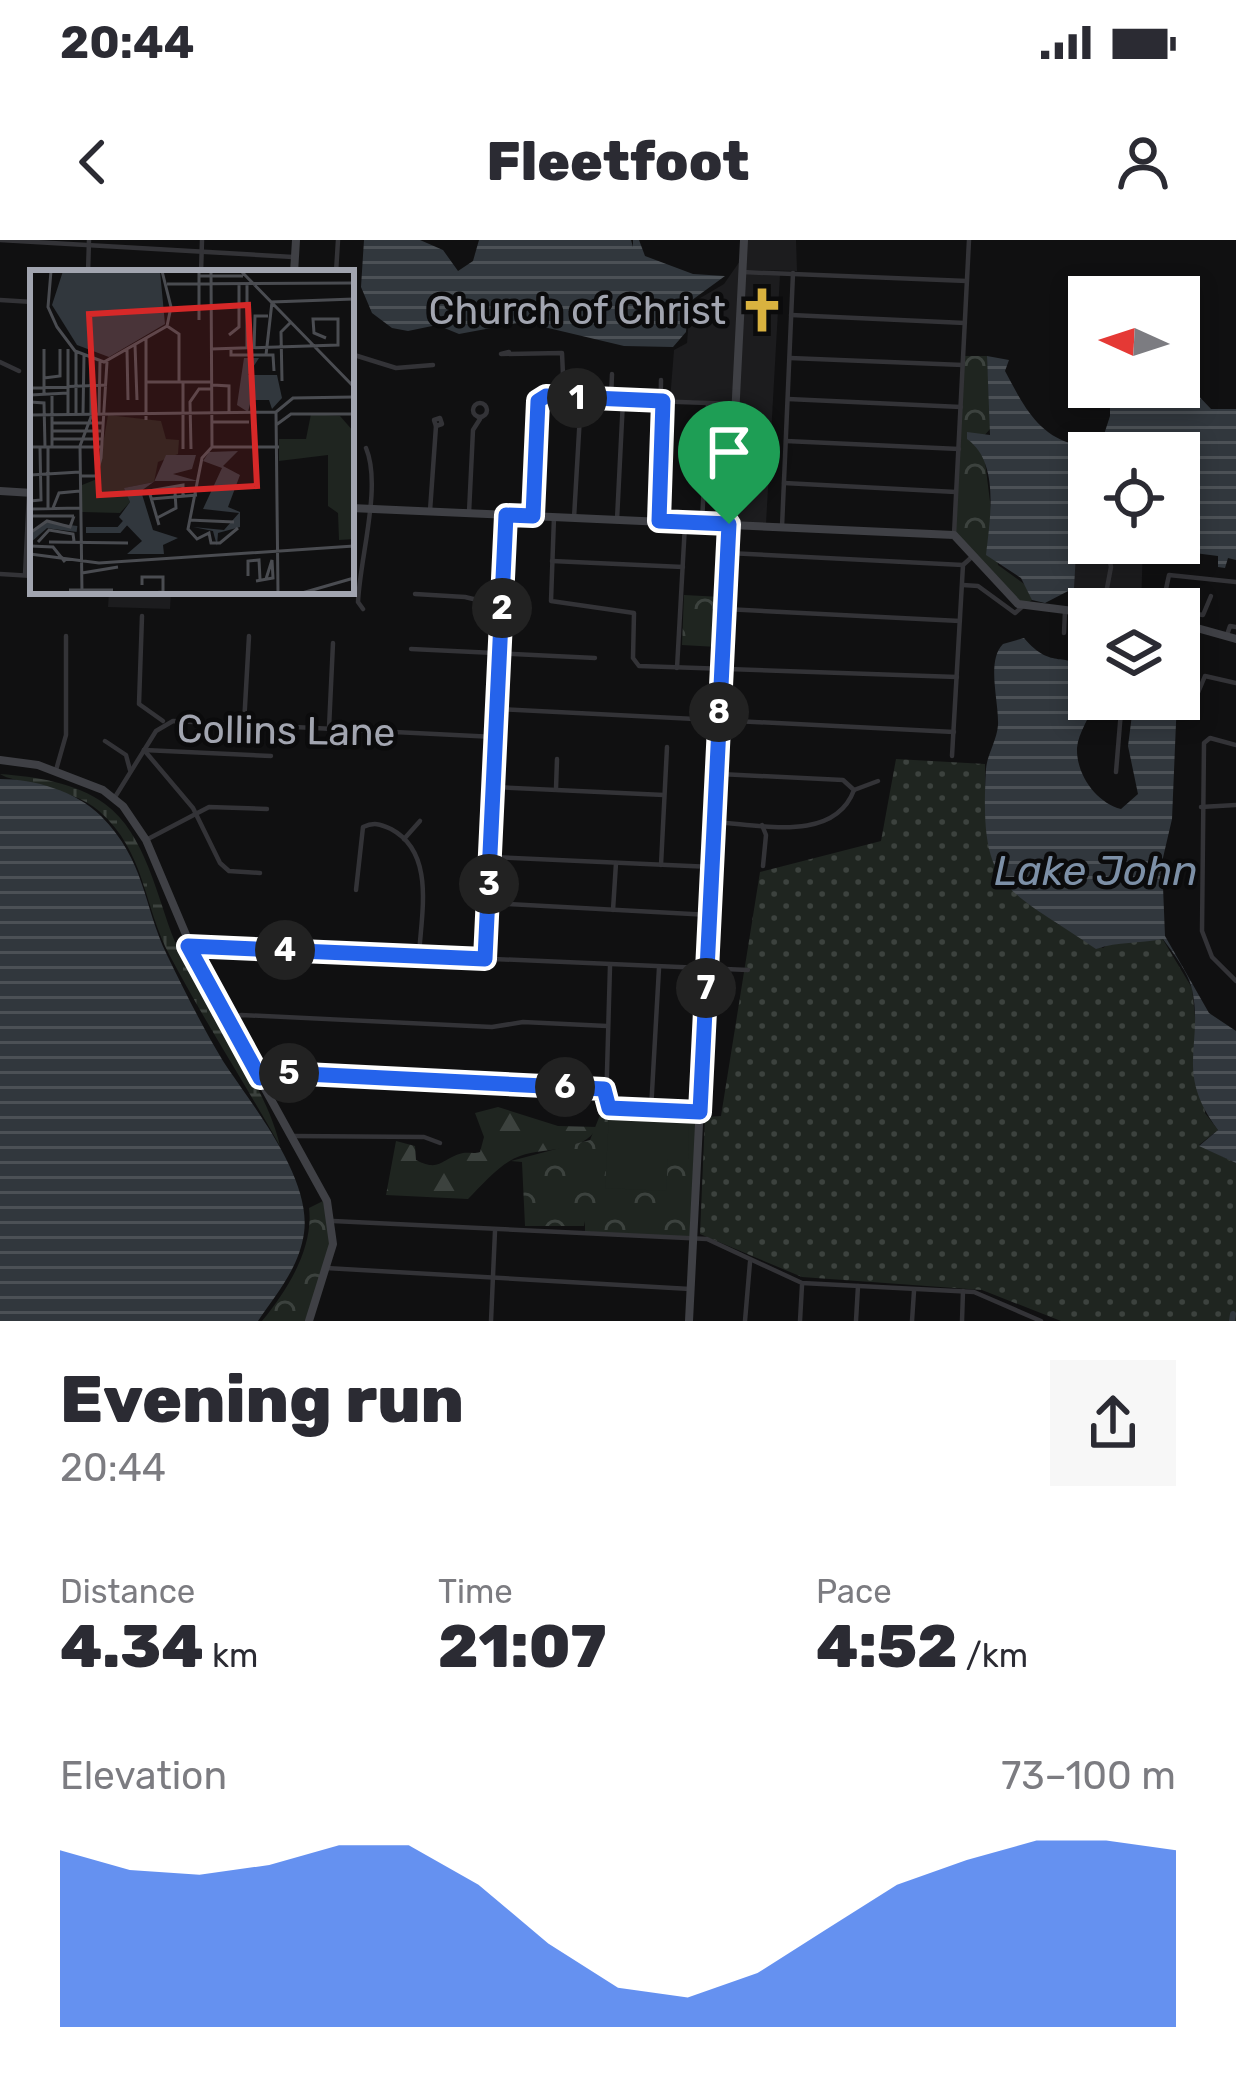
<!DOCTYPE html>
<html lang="en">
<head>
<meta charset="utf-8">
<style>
  :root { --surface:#fff; --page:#f7f7f7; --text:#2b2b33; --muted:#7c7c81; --accent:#2563eb }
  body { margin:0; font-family:Rubik,sans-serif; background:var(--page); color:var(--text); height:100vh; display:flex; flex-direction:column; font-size:45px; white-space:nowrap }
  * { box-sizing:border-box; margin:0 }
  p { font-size:39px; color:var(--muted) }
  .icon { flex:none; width:66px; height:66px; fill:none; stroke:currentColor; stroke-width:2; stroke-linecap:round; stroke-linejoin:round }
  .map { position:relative; height:1081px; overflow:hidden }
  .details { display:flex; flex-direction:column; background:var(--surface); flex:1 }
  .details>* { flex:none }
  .needle { width:78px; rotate:273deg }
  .buttons { position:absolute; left:1068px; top:36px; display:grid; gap:24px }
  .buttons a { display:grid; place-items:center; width:132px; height:132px; border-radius:0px; background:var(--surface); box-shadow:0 6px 18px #0003; font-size:60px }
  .pin { position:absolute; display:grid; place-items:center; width:102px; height:102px; color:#fff; margin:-123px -51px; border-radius:50% 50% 50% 0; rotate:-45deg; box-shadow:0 0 12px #0007 }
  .pin .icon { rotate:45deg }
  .km { position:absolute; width:60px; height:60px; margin:-30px; border-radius:50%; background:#222; color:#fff; font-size:33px; line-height:60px; text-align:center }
  .round { display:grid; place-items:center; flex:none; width:126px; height:126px; border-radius:0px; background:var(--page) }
  .summary { display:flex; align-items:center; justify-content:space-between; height:204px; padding:0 60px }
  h1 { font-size:66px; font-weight:800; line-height:90px }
  .metrics { display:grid; grid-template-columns:repeat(3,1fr); gap:18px; height:204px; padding:12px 60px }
  .metrics div { display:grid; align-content:center }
  .metrics b { font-size:60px; font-weight:800 }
  .metrics small { font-size:33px; font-weight:400 }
  .metrics p { font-size:33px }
  .chart { height:336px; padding:24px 60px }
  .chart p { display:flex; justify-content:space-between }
  .chart svg { width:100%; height:216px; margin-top:12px; fill:var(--accent); opacity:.7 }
  .status { display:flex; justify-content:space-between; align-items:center; height:84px; padding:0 60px; background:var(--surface); direction:ltr }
  .status svg { height:33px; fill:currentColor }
  header { display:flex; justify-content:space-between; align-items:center; height:156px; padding:0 60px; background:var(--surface); font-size:54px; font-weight:800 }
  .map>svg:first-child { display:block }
  .built { fill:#1c1c1e }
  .grass { fill:url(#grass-dots) }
  .forest { fill:url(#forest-firs) }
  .wetland { fill:url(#wetland-marsh) }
  .park { fill:url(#park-crowns) }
  .garden { fill:#1f2520 }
  .water { fill:url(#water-rules) }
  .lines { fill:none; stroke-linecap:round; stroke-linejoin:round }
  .canal { stroke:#31373d; stroke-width:6 }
  .street { stroke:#333337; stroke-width:4.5 }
  .secondary { stroke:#3f4045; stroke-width:8 }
  .route-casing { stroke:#fff; stroke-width:24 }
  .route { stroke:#2563eb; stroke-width:15 }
  .labels { text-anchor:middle; stroke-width:9; stroke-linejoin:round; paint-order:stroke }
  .poi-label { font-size:39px; fill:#a2a5b0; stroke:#0b0b0c; text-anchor:end }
  .street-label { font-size:39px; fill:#a2a5b0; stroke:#0b0b0c }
  .water-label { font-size:42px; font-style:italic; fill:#7d90a7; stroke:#0b0b0c }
  .inset-river { fill:none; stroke:#31373d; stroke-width:6 }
  .inset-road { fill:none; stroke:#4a4c51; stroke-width:3 }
  .view { fill:#d62828; fill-opacity:0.15; stroke:#d62828; stroke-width:6 }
  .inset-edge { fill:none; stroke:#a2a5b0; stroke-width:6 }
</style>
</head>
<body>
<div class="status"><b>20:44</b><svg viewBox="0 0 49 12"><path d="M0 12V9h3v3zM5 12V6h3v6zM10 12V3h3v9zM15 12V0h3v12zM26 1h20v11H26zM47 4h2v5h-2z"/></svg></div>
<header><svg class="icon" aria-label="back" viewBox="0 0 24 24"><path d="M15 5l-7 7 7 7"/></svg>Fleetfoot<svg class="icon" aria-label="person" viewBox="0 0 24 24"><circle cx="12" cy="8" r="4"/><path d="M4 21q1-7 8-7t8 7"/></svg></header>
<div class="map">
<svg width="1236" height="1081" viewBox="0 0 1236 1081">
  <defs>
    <pattern id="grass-dots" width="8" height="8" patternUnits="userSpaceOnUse" patternTransform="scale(3)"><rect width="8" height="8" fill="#1f2520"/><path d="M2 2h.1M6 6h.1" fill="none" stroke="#3c423e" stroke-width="1.8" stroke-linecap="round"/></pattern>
    <pattern id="forest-firs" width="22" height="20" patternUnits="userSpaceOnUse" patternTransform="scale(3)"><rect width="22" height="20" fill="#1f2520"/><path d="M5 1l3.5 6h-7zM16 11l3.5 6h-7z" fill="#3c423e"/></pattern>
    <pattern id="wetland-marsh" width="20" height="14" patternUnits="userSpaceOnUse" patternTransform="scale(3)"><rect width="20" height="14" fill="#1f2520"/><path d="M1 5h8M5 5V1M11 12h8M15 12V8" fill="none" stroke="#3c423e"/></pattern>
    <pattern id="park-crowns" width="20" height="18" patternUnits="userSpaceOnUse" patternTransform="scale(3)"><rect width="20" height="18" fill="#1f2520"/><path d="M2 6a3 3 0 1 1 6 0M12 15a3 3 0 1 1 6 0" fill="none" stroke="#3c423e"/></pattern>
    <pattern id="water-rules" width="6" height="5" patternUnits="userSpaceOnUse" patternTransform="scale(3)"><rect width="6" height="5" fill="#31373d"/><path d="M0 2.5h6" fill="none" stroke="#4c5156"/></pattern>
  </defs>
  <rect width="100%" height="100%" fill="#101011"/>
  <!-- built -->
  <g class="built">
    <path d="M 746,0 L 796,0 L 797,31 L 744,30 Z"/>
    <path d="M 740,21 L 733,162 L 670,160 L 674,110 L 687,103 L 690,64 L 724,44 Z"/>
    <path d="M 744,34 L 780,35 L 766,284 L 732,283 Z"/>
    <path d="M 1089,236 L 1089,303 L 1143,303 L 1141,369 L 1071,369 L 1080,260 Z"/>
    <path d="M 109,351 L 171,351 L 170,369 L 108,367 Z"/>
  </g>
  <!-- grass -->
  <path class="grass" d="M 896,519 L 985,524 L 986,581 L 1056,683 L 1103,708 C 1120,694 1141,704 1162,698 L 1192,748 L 1205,873 L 1218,890 L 1199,905 L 1236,923 L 1236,1081 L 1061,1081 L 982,1050 L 802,1037 L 700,994 L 705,877 L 721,876 L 760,632 L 881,601 Z"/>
  <!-- forest -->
  <path class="forest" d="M 498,867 L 558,886 L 598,887 C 580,915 548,906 520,916 C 500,923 483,944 468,959 L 386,955 L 396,901 L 415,906 L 416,920 C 441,933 441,918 463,913 C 469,912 474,914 480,912 L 484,897 L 475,873 Z"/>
  <!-- wetland -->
  <path class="wetland" d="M 0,534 C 36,537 75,542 105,564 C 146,594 157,658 175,702 C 202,769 264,837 280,906 C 244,842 205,782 170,716 C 143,666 146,612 99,571 C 70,546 12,543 0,534 Z"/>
  <!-- park -->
  <g class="park">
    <path d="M 963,116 L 987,116 L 991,188 L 982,198 L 998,325 L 1031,349 L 1032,360 L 1023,366 L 954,295 Z"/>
    <path d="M 684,355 L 721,357 L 718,407 L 682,405 Z"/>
    <path d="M 600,875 L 697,883 L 693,998 L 585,993 L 585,981 L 584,986 L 525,986 L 522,922 L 511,921 L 590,900 Z"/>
    <path d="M 325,960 L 330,1004 L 306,1081 L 262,1081 C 287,1051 314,1008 309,968 Z"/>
  </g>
  <!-- garden -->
  <path class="garden" d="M 609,875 L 689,879 L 688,919 L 668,919 L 666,951 L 605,948 Z"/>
  <!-- water -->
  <g class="water">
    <path d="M 364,0 L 420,0 L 443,10 L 458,31 L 473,21 L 479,0 L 631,0 L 633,7 L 633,0 L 639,0 L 645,16 L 693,34 L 725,36 L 688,63 L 686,92 L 673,107 L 624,106 L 523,82 L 459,94 L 437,85 L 408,91 L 392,88 L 372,73 L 361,47 Z"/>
    <path d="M 1179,114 L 1193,119 L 1194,151 L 1211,169 L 1236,169 L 1236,320 L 1228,318 L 1225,328 L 1218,327 L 1218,316 L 1171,310 L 1165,303 L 1179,303 L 1179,213 L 1098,213 L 1110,176 L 1110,147 L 1179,147 Z"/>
    <path d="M 987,116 L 1009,120 L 1005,131 C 1021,161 1036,193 1070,203 L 1082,225 L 1089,223 C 1076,259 1077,305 1074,348 L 1045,363 L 1032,360 L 1021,338 L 986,315 C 990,279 1000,222 967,199 L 967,192 L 990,195 Z"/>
    <path d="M 1024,398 C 1053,432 1065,409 1089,432 L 1089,459 L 1096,460 C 1091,475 1078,493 1077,508 C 1076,535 1097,563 1121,569 L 1138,554 L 1128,506 L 1134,459 L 1177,459 L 1172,579 L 1162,622 L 1165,696 L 1209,773 L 1236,791 L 1236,923 L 1199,906 L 1218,890 C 1174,831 1204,806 1192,749 C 1188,732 1173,713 1163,699 C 1138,704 1119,701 1096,709 C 1004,646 979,651 986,529 C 987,515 997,500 998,485 C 999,461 986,421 1003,404 Z"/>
    <path d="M 0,539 C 34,539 76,551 101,576 C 146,622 142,662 167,715 C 184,750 203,788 223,821 C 251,864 312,937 304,993 C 299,1028 277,1053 258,1081 L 0,1081 Z"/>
  </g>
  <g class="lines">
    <!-- canal -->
    <path class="canal" d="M 1232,1081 L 1233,1074"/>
    <!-- street -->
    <g class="street">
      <path d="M 0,0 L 293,17"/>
      <path d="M 742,32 L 967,41"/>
      <path d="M 88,33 L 89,0"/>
      <path d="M 201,33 L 202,0"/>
      <path d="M 336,33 L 338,0"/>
      <path d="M 0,60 L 33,62"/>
      <path d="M 791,75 L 965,83"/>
      <path d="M 509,112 L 501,114 L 562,113 L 564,157"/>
      <path d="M 351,114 L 396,128 L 433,125"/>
      <path d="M 790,118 L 963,125"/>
      <path d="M 0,122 L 19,131"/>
      <path d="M 611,159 L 612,134"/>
      <path d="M 788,159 L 961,167"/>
      <circle cx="480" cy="170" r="7"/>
      <path d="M 440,178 L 442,184 L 436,186 L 434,180 Z"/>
      <path d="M 786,201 L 959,209"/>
      <path d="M 784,243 L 956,252"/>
      <path d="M 430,271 L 436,186"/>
      <path d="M 469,273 L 473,190 L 480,179"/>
      <path d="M 533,274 L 542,157 L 735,164"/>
      <path d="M 554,277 L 551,361 L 634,373 L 633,418 L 639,426 L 957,437"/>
      <path d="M 574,278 L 581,158"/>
      <path d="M 617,280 L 623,160"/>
      <path d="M 659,281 L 661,140"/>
      <path d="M 702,283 L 708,164"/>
      <path d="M 782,287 L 793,33"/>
      <path d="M 954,295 L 969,0"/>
      <path d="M 728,313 L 963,325"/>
      <path d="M 552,321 L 683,327"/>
      <path d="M 0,334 L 33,336"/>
      <path d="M 25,335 L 29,253"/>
      <path d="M 963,345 L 978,346 L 1015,373 L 1023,366"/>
      <path d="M 312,351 L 328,351"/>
      <path d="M 415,354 L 465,357 L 502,366"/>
      <path d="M 363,369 L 358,362 C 360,317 382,246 366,208"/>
      <path d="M 725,369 L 960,381"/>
      <path d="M 1103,369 L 1111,327 L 1106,303"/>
      <path d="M 1168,369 L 1163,363 L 1169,335 L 1236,342"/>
      <path d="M 1179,371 L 1203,375 L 1211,356"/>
      <path d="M 142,376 L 139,464 L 163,481"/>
      <path d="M 1064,393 L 1065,371"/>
      <path d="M 1227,395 L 1230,386 L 1236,387"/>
      <path d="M 411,409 L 595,418"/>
      <path d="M 677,428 L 685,284"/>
      <path d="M 1197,455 L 1205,436 L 1236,443"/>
      <path d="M 497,469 L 954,492"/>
      <path d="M 244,484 L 249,396"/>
      <path d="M 329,488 L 333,403"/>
      <path d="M 105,501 L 126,515 L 130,530"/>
      <path d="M 1236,505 L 1210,498 L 1204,503 L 1202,691 L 1212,717 L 1236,741"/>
      <path d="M 144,510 L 193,568 L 220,623 L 229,631 L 260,633"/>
      <path d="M 144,510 L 271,516"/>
      <path d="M 952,516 L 963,325 L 974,315"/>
      <path d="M 56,530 L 66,495 L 66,396"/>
      <path d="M 1116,532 L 1122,459"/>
      <path d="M 720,534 L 843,540 L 854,550"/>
      <path d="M 494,547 L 664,555"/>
      <path d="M 556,549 L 557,519"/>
      <path d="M 854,550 L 878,541"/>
      <path d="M 115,557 L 156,491 L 173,481 L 495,497"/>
      <path d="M 1201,567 L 1236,565"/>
      <path d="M 714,582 C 758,584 834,604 854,550"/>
      <path d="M 762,585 L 766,595 L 763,626"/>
      <path d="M 404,599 L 420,581"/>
      <path d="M 146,600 L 209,567 L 267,569"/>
      <path d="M 491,617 L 712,627"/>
      <path d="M 661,625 L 667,507"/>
      <path d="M 356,650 L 363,587 C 374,582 380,584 391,589 C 436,613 421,674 419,716"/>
      <path d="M 488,663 L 710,675"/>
      <path d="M 613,670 L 616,623"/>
      <path d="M 194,706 L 748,730"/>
      <path d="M 485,719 L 506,275"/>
      <path d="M 610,726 L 606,867 L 698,872"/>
      <path d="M 227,781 L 241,775 L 492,787 L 523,782 L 607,786"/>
      <path d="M 260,838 L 285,833 L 604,849"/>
      <path d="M 651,870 L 659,728"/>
      <path d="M 293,896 L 424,897 L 440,903"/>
      <path d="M 333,981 L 707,999 L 802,1043 L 974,1052 L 1041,1081"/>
      <path d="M 326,1028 L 690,1049"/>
      <path d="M 491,1081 L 495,991"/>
      <path d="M 745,1081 L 750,1022"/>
      <path d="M 800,1081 L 802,1045"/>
      <path d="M 856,1081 L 858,1046"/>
      <path d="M 912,1081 L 914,1051"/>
      <path d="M 962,1081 L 963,1051"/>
    </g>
    <!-- secondary -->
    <g class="secondary">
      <path d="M 294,33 L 296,0"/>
      <path d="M 0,251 L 33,253"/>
      <path d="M 351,268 L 954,295 L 1018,364 L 1089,373"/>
      <path d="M 1179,383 L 1236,399"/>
      <path d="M 0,520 L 38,525 L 103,550 L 123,566 L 146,600 L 206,742 L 327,961 L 333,1004 L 309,1081"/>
      <path d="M 689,1081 L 744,0"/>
    </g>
  </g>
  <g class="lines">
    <!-- route casing -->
    <g class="route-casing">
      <path id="route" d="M 546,156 L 663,161 L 659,281 L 729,284 L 700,872 L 609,868 L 604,849 L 285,833 L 260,838 L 188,706 L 485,719 L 506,275 L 533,276 L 538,161 Z"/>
    </g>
    <!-- route -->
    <use href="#route" class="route"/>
  </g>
  <!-- icons -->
  <defs>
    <g id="church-bare" transform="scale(3.6)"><path d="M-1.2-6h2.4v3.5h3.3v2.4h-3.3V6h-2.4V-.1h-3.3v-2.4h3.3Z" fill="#d9b23f" stroke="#0b0b0c" stroke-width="2.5" paint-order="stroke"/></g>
  </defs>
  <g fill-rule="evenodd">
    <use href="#church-bare" x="762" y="70"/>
  </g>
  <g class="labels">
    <!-- poi labels -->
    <g class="poi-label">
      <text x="726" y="84">Church of Christ</text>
    </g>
    <!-- street labels -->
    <g class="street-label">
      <text transform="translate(286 490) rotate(1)" y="14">Collins Lane</text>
    </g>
    <!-- water labels -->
    <g class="water-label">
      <text x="1096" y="645">Lake John</text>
    </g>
  </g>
  <!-- overview -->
  <g transform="translate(30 30)">
    <rect width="324" height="324" fill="#101011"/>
    <path d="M 78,145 L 131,151 L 136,169 L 149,170 L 148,184 L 128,192 L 124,212 L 95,218 L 100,232 L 90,243 L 52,242 L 52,215 L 67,209 Z" fill="#1f2520"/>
    <path d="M 281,144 L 310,146 L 324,162 L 324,269 L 309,270 L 308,243 L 298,236 L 298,185 L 249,191 L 249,169 L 276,169 Z" fill="#1f2520"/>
    <path d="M 33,1 L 130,1 L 135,54 L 79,87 L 47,75 L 22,35 ZM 214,88 L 229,88 L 218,105 L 247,105 L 252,128 L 242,139 L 239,130 L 221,130 L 218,142 L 207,135 ZM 208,181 L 193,196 L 210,205 L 198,237 L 210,242 L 210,257 L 188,263 L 187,276 L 183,261 L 163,257 L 194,260 L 209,243 L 173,239 L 192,198 L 173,191 L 179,182 ZM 166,185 L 162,199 L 143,204 L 168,211 L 125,211 L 111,221 L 123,260 L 148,268 L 133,275 L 134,284 L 97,284 L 112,271 L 89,247 L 100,232 L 94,218 L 124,212 L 136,185 Z" fill="#31373d"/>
    <path class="inset-river" d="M 56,260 L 89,260 L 96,252M 0,269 L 16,255 L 47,259"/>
    <path class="inset-road" d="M 21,1 L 18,37 L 27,57 L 45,81 L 74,92 L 137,56 L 141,37 L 132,1M 181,1 L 182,177 L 172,188 L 158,259 L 167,269 L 179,263 L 181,273 L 190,273 L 208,258M 211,1 L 324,117M 169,6 L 213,6M 137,14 L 324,13M 169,50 L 169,1M 137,56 L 149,64 L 149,112M 199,65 L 209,57 L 209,13M 116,68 L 116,150M 105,75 L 107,130M 14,79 L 14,125M 38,79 L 38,144M 181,79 L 308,75 L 308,49 L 283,49 L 284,63 L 296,68M 201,79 L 201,85 L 243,85 L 244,101M 217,79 L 217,13M 224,79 L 225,46 L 238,46M 97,80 L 98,130M 236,85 L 242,32 L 324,29M 14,108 L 30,106 L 30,79M 252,111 L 251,62 L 260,53M 116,112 L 181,112M 153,112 L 153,179M 183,115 L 199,116 L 199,144M 0,118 L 77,115M 22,123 L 22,177M 0,125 L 38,123M 0,132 L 14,133 L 15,177M 46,144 L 46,82M 53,144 L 54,85M 69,144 L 70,91M 0,145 L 246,142M 182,152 L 219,152M 22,153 L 72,153M 246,155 L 261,144 L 324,144M 22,161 L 71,161M 22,169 L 71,169M 0,177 L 71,177M 182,177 L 249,177M 161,179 L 160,132 L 169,119 L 181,119M 0,205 L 50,202M 51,206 L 66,206 L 71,188 L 77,92M 121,229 L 167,225M 0,231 L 11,230 L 10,177M 23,238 L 29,223 L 50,221M 0,239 L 50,238M 18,239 L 18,177M 0,246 L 44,246M 127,248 L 146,238 L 145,222M 159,250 L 204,252M 129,255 L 119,221 L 153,215 L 153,225M 0,263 L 17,251 L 40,257 L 44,246M 8,272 L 19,260 L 43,264 L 44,271M 19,272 L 98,273M 0,276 L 23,277 L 35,292M 0,284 L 69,293 L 324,276M 52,303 L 88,297M 218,306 L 218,291 L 229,290 L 230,309M 226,311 L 243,308 L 242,290 L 236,309M 112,315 L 112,307 L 133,307 L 133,322 L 122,323M 39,320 L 83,320M 52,323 L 50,176 L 61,147 L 61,89M 248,323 L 246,142 L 263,128 L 324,127M 272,323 L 324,308"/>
    <path class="view" d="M 218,35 L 227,216 L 69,225 L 59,44 Z"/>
    <rect width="324" height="324" class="inset-edge"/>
  </g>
</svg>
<div class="buttons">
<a><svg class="needle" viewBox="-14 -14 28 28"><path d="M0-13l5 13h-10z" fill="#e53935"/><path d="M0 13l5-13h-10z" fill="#7c7c81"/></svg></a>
<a><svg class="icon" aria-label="locate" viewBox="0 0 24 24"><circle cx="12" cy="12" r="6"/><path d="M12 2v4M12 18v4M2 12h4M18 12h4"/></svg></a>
<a><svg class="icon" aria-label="layers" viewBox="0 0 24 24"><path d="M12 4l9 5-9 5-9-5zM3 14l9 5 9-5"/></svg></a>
</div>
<div class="pin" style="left:729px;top:284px;background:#1e9e55"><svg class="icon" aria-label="arrive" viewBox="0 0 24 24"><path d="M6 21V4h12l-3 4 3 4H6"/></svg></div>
<b class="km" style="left:577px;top:158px">1</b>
<b class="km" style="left:502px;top:368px">2</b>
<b class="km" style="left:489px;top:644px">3</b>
<b class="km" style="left:285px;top:710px">4</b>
<b class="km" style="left:289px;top:833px">5</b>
<b class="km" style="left:565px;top:847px">6</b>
<b class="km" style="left:706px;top:748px">7</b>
<b class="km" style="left:719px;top:472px">8</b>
</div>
<section class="details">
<div class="summary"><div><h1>Evening run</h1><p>20:44</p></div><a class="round"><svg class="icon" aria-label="share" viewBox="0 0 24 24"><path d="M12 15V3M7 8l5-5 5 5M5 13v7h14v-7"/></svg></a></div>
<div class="metrics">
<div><p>Distance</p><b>4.34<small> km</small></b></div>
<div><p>Time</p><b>21:07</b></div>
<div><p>Pace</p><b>4:52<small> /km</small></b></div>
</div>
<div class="chart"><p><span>Elevation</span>73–100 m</p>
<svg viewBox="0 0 160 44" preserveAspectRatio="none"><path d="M0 44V8L10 12L20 13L30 11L40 7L50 7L60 15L70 27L80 36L90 38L100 33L110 24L120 15L130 10L140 6L150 6L160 8V44z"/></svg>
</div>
</section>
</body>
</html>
